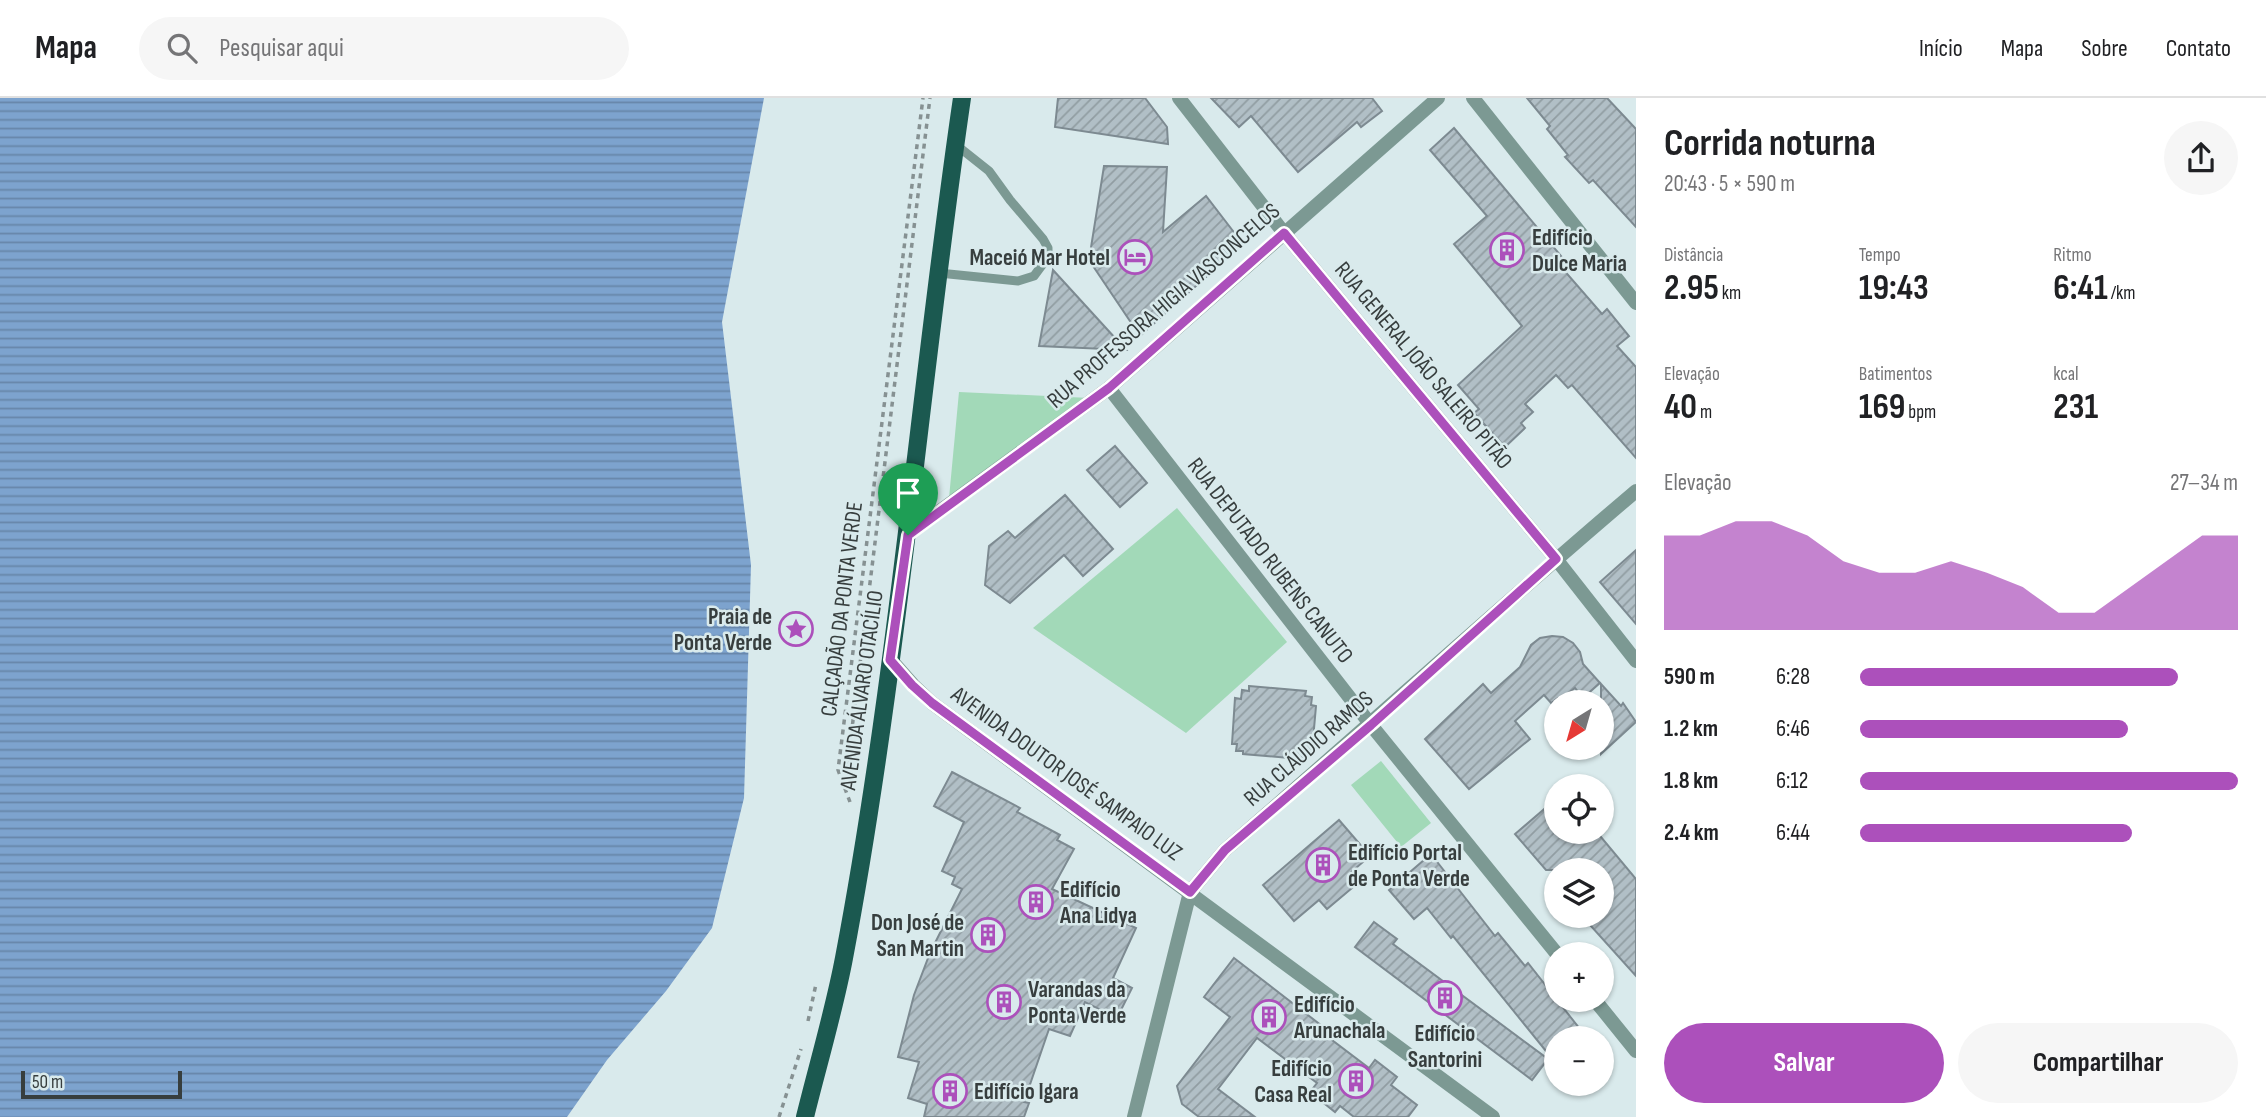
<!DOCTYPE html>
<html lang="pt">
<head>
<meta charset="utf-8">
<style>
  :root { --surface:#fff; --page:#f6f6f6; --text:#202124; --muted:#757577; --line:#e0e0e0; --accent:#ac50bb }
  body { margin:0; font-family:"Sofia Sans Condensed",sans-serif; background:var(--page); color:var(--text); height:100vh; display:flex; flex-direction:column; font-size:26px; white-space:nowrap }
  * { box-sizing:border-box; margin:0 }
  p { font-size:23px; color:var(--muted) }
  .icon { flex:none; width:38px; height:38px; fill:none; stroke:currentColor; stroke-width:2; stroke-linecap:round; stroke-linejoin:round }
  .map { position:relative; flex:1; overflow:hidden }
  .panel { display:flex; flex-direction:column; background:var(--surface); width:630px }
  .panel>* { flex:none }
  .needle { width:46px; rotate:217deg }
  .tools { position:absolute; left:1544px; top:592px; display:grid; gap:14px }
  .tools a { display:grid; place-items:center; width:70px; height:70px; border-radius:50%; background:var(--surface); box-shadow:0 2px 5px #0004; font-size:35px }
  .scale { position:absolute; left:21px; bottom:18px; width:161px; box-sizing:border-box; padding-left:7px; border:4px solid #373e3e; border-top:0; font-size:19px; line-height:24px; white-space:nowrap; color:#373e3e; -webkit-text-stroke:5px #d9eaec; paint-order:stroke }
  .pin { position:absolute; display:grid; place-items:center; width:60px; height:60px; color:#fff; margin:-72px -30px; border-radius:50% 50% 50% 0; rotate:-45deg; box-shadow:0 0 7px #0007 }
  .pin .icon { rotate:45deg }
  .round { display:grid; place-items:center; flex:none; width:74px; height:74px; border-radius:37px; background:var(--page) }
  .head { display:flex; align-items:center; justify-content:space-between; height:119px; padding:0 28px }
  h1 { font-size:38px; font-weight:700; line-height:52px }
  .figures { display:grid; grid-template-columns:repeat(3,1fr); gap:10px; height:119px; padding:7px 28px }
  .figures div { display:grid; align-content:center }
  .figures b { font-size:35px; font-weight:700 }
  .figures small { font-size:19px; font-weight:400 }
  .figures p { font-size:19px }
  .chart { height:196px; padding:14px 28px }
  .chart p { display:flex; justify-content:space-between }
  .chart svg { width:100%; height:126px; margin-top:7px; fill:var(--accent); opacity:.7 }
  .primary-button { display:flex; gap:14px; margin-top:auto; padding:14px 28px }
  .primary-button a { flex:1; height:80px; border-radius:42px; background:var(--accent); color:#fff; font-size:28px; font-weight:700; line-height:80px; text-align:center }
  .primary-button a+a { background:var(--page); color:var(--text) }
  ul { padding:0 28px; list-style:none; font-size:23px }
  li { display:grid; grid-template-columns:112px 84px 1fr; align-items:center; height:52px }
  li i { height:18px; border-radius:9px; background:var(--accent) }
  header { display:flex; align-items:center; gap:42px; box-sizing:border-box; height:98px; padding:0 35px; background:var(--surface); border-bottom:2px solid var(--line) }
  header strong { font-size:33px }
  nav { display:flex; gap:38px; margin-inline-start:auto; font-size:24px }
  .search { width:490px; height:63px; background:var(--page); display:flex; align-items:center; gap:18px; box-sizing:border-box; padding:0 24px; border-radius:38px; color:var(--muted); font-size:26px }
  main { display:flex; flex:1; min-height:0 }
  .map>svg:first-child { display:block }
  .green { fill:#a2d9b8 }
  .water { fill:url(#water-rules) }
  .building { fill:url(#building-hatch); stroke:#7d8a91; stroke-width:2 }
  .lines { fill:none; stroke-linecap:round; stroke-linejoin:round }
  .path { stroke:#869192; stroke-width:3.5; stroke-dasharray:5 5; stroke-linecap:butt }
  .service { stroke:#7c9993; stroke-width:9 }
  .minor { stroke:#7c9993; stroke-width:14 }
  .tertiary { stroke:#7c9993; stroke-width:14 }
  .primary { stroke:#1b5950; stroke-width:18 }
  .route-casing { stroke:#fff; stroke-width:14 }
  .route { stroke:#ac50bb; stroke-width:9 }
  .labels { text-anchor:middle; stroke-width:5; stroke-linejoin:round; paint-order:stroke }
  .poi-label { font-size:23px; font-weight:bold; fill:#373e3e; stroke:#d9eaec; text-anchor:start }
  .street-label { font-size:23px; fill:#373e3e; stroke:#d9eaec }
</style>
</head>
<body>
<header>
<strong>Mapa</strong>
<div class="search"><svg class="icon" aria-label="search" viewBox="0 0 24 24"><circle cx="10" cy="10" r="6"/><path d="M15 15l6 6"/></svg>Pesquisar aqui</div>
<nav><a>Início</a><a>Mapa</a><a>Sobre</a><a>Contato</a></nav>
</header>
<main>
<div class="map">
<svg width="1636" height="1019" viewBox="0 0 1636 1019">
  <defs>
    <pattern id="water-rules" width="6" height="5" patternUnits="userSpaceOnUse" patternTransform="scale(1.75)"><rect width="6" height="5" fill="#7da3ce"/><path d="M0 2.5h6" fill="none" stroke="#6786a9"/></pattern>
    <pattern id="building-hatch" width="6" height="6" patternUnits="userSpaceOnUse" patternTransform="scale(1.75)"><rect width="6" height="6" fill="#b1bfc6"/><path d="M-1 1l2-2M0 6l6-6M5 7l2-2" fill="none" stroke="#919da2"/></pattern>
  </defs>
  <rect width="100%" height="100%" fill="#d9eaec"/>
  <!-- green -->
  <g class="green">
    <path d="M 959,294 L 1090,300 L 949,400 Z"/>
    <path d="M 1177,410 L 1287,544 L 1186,635 L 1033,530 Z"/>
    <path d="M 1381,663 L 1431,725 L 1401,749 L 1351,687 Z"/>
  </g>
  <!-- water -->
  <path class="water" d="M 0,0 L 764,0 L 722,224 L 751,467 L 744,700 L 712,830 L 666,893 L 607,962 L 567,1019 L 0,1019 Z"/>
  <!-- building -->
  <g class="building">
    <path d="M 1058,0 L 1145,0 L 1167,29 L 1168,46 L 1055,29 Z"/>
    <path d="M 1211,0 L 1372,0 L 1382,13 L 1361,29 L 1357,24 L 1298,74 L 1251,18 L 1239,29 Z"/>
    <path d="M 1527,0 L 1607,0 L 1636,31 L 1636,129 L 1593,82 L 1589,85 L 1565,59 L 1568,57 L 1547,31 L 1550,28 Z"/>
    <path d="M 1454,30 L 1561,158 L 1555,162 L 1602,216 L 1607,211 L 1629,238 L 1617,248 L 1636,269 L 1636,360 L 1572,287 L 1568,290 L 1556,277 L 1525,306 L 1533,314 L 1521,325 L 1525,330 L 1505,349 L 1474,315 L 1479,311 L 1458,287 L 1522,228 L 1454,146 L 1487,118 L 1430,52 Z"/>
    <path d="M 1104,68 L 1167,69 L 1163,134 L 1206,98 L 1243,146 L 1140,238 L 1089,162 Z"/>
    <path d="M 1053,172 L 1126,252 L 1039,248 Z"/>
    <path d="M 1115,348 L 1147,385 L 1120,409 L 1087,372 Z"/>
    <path d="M 1065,397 L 1113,451 L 1083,478 L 1064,457 L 1010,505 L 985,487 L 989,448 L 1008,433 L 1015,440 Z"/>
    <path d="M 1636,452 L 1636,526 L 1600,484 Z"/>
    <path d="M 1552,538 L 1563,539 L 1573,545 L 1580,554 L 1583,566 L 1600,585 L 1583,600 L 1575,590 L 1560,602 L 1558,600 L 1551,605 L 1544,597 L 1515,623 L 1530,641 L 1469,691 L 1425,641 L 1483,586 L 1491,595 L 1520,569 L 1531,547 L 1540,540 Z"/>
    <path d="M 1601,586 L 1621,608 L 1623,605 L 1636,624 L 1601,656 Z"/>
    <path d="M 1249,588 L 1306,593 L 1305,598 L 1312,599 L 1311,607 L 1316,608 L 1312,653 L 1308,653 L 1308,659 L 1301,659 L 1300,661 L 1243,656 L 1243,653 L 1236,653 L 1237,646 L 1232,646 L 1235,600 L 1241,601 L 1242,592 L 1249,593 Z"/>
    <path d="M 952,674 L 1020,710 L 1017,714 L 1060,737 L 1057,742 L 1074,751 L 1052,791 L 1136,830 L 1113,880 L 1132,890 L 1117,920 L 1085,904 L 1070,938 L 1049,931 L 1024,1004 L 1029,1005 L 1024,1019 L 924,1019 L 927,1006 L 908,1000 L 919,964 L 898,959 L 914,897 L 930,855 L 962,791 L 952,786 L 955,779 L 942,773 L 964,724 L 934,708 Z"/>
    <path d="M 1556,701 L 1556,733 L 1596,733 L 1636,781 L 1636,878 L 1581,817 L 1601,817 L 1601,772 L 1546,772 L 1515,736 Z"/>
    <path d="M 1339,722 L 1370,758 L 1349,776 L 1358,785 L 1327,811 L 1319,802 L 1294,823 L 1263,787 Z"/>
    <path d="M 1431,756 L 1495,838 L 1498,835 L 1525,868 L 1528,865 L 1587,940 L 1556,940 L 1556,950 L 1550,958 L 1453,838 L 1451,840 L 1427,810 L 1414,821 L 1389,792 Z"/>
    <path d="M 1374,824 L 1397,841 L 1393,846 L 1548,961 L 1532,982 L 1355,849 Z"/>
    <path d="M 1234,860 L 1335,938 L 1332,942 L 1369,970 L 1375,962 L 1397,979 L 1391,987 L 1417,1007 L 1408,1019 L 1354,1019 L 1340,1008 L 1335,1014 L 1310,994 L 1317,985 L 1257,940 L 1218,991 L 1255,1019 L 1199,1019 L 1182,1006 L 1177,988 L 1230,919 L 1204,899 Z"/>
  </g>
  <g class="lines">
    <!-- path -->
    <g class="path">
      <path d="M 852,685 L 847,671 L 930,0"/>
      <path d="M 850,704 L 838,672 L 923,0"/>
      <path d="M 808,923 L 816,886"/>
      <path d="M 779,1019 L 801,951"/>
    </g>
    <!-- service -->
    <path class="service" d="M 939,175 L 1018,183 L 1034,178 L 1048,159 L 1048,150 L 1043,141 L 1010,102 L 989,73 L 955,46"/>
    <!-- minor -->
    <g class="minor">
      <path d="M 1179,0 L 1284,135 L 1556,461 L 1636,563"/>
      <path d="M 1109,290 L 1371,627 L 1557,856"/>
      <path d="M 907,437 L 1109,290 L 1438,0"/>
      <path d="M 890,561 L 913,587 L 932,605 L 1493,1019"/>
      <path d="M 1594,901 L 1636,953"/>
      <path d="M 1134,1019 L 1190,794 L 1225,752 C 1363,633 1497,511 1636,393"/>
    </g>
    <!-- tertiary -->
    <path class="tertiary" d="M 1473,0 L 1636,205"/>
    <!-- primary -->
    <path class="primary" d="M 805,1019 C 818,966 834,913 844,860 C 898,575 920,286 962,0"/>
  </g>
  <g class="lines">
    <!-- route casing -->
    <g class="route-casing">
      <path id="route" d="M 1284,135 L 1556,461 L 1371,627 L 1225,752 L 1190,794 L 932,605 L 912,587 L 890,562 L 908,437 L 1109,290 Z"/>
    </g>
    <!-- route -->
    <use href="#route" class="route"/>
  </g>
  <!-- icons -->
  <defs>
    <g id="building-ring" transform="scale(1.75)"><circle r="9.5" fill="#d9eaec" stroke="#ac50bb" stroke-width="1.5"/><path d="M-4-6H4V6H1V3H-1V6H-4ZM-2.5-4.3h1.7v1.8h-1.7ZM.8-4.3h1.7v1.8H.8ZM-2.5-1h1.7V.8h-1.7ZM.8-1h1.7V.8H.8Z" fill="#ac50bb"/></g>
    <g id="hotel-ring" transform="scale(1.75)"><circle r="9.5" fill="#d9eaec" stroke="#ac50bb" stroke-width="1.5"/><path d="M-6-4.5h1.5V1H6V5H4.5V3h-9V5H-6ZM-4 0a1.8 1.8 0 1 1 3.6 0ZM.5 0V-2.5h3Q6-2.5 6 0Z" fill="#ac50bb"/></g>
    <g id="sight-ring" transform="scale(1.75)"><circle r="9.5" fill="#d9eaec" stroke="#ac50bb" stroke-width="1.5"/><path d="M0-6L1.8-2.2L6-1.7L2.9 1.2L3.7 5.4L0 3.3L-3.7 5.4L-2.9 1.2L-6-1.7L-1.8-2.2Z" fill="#ac50bb"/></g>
  </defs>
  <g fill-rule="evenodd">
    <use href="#building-ring" x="1507" y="152"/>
    <use href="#hotel-ring" x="1135" y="159"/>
    <use href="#sight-ring" x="796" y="531"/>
    <use href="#building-ring" x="1323" y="767"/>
    <use href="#building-ring" x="1036" y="804"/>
    <use href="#building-ring" x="988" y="837"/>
    <use href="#building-ring" x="1445" y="900"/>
    <use href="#building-ring" x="1004" y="904"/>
    <use href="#building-ring" x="1269" y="919"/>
    <use href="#building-ring" x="1356" y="983"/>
    <use href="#building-ring" x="950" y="993"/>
  </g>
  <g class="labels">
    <!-- poi labels -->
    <g class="poi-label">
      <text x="1532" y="147">Edifício<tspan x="1532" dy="26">Dulce Maria</tspan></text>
      <text x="1110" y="167" text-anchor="end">Maceió Mar Hotel</text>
      <text x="772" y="526" text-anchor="end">Praia de<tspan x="772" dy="26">Ponta Verde</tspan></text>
      <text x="1348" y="762">Edifício Portal<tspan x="1348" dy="26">de Ponta Verde</tspan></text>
      <text x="1060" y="799">Edifício<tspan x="1060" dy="26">Ana Lidya</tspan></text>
      <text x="964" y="832" text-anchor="end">Don José de<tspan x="964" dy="26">San Martin</tspan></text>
      <text x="1028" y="899">Varandas da<tspan x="1028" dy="26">Ponta Verde</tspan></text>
      <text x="1294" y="914">Edifício<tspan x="1294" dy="26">Arunachala</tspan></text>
      <text x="1445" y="943" text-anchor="middle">Edifício<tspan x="1445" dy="26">Santorini</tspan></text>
      <text x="1332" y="978" text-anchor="end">Edifício<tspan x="1332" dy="26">Casa Real</tspan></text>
      <text x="974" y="1001">Edifício Igara</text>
    </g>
    <!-- street labels -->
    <g class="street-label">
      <text transform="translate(1163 207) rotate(-41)" y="8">RUA PROFESSORA HIGIA VASCONCELOS</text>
      <text transform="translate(1424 267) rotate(50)" y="8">RUA GENERAL JOÃO SALEIRO PITÃO</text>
      <text transform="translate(1271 462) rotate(52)" y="8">RUA DEPUTADO RUBENS CANUTO</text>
      <text transform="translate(841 511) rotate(-83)" y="8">CALÇADÃO DA PONTA VERDE</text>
      <text transform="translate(861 592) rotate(-82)" y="8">AVENIDA ÁLVARO OTACÍLIO</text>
      <text transform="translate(1308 650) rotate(-41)" y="8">RUA CLÁUDIO RAMOS</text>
      <text transform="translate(1067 675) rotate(36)" y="8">AVENIDA DOUTOR JOSÉ SAMPAIO LUZ</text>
    </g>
  </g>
</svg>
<div class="tools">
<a><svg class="needle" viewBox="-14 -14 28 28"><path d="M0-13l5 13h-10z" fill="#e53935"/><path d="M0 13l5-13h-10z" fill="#757577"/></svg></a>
<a><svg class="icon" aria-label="locate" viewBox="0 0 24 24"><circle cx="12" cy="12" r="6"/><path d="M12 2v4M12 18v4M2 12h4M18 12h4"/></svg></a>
<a><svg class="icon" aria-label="layers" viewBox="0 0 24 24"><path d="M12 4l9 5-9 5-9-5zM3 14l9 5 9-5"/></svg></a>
<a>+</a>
<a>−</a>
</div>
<div class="scale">50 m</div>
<div class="pin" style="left:908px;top:437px;background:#1e9e55"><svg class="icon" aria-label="arrive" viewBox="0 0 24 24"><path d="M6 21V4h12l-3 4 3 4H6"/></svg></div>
</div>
<section class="panel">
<div class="head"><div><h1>Corrida noturna</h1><p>20:43 · 5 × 590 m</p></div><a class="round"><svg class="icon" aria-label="share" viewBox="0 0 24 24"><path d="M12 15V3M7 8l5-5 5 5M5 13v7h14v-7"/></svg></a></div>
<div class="figures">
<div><p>Distância</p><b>2.95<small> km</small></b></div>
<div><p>Tempo</p><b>19:43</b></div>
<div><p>Ritmo</p><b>6:41<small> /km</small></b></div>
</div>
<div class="figures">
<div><p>Elevação</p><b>40<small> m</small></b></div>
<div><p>Batimentos</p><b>169<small> bpm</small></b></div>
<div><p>kcal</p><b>231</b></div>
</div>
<div class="chart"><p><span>Elevação</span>27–34 m</p>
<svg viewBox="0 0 160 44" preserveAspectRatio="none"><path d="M0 44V11L10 11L20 6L30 6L40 11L50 20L60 24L70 24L80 20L90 24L100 29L110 38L120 38L130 29L140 20L150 11L160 11V44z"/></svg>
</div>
<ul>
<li><b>590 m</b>6:28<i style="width:84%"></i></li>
<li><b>1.2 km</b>6:46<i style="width:71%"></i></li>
<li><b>1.8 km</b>6:12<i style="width:100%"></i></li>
<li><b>2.4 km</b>6:44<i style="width:72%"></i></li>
</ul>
<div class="primary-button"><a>Salvar</a><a>Compartilhar</a></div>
</section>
</main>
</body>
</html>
